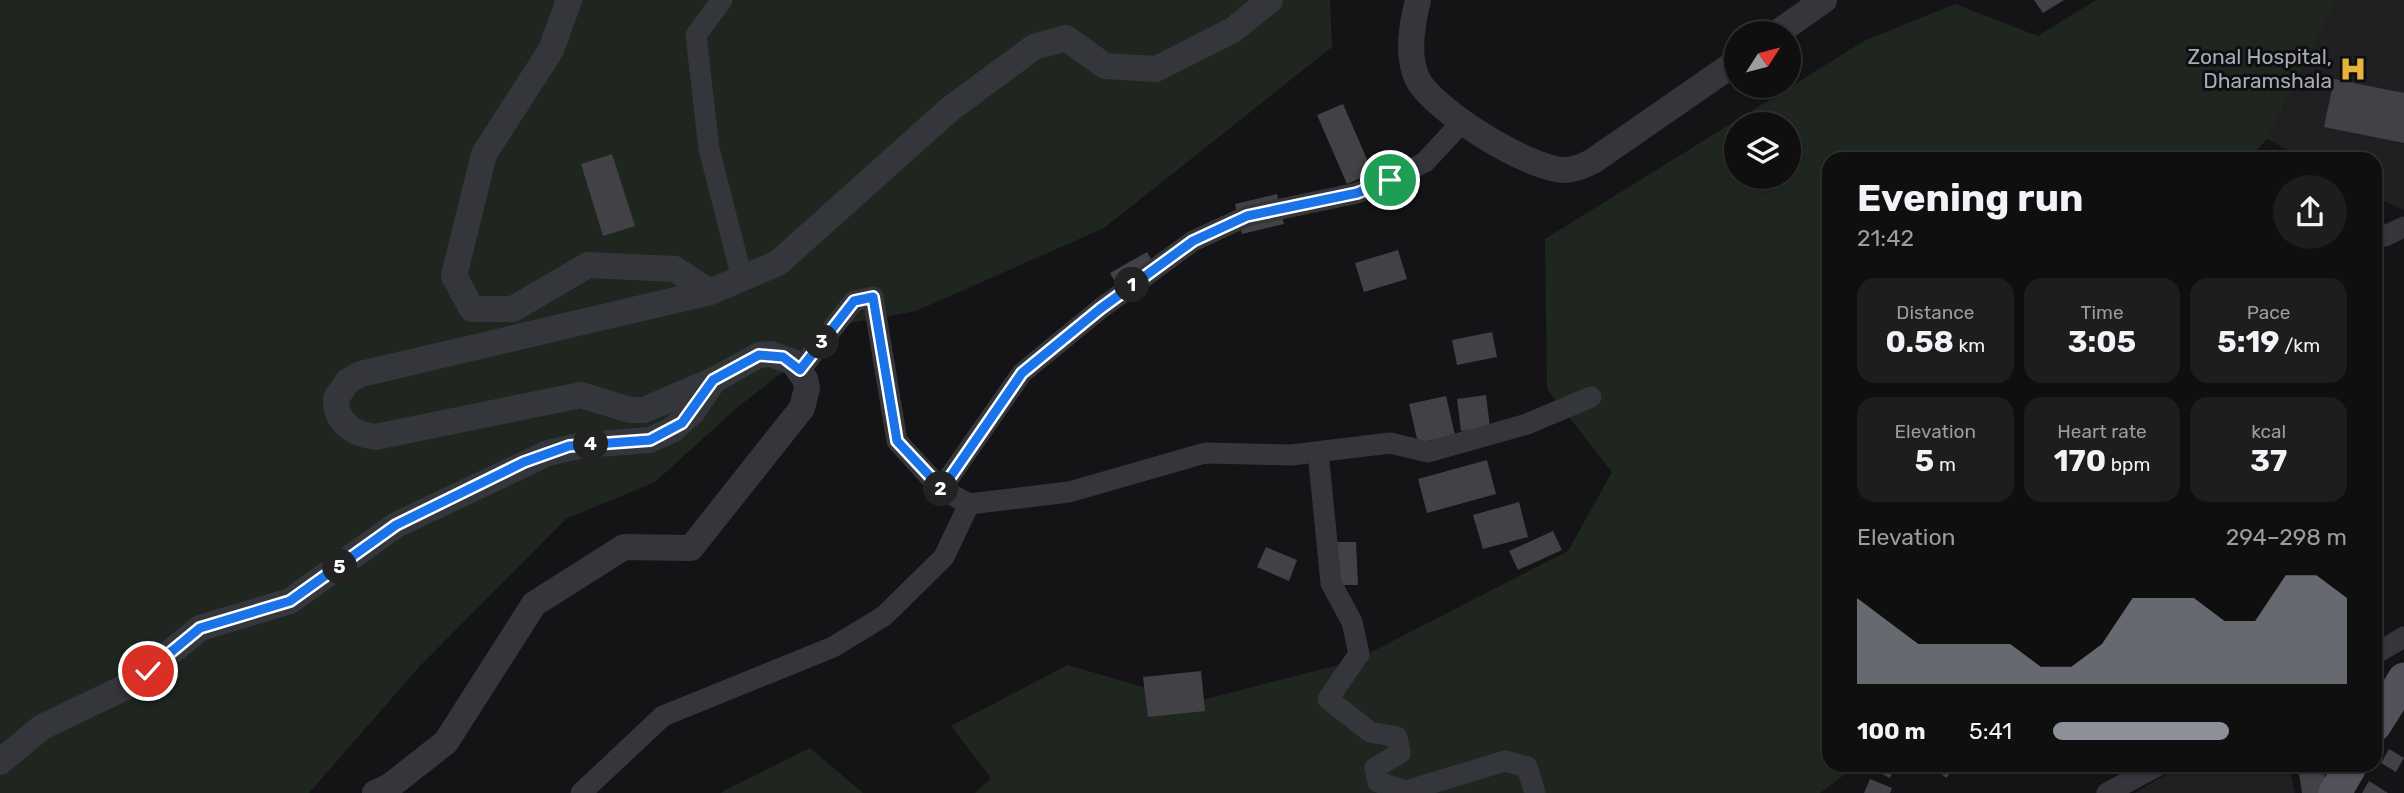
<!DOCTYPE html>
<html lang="en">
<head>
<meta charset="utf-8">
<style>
  :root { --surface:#0f0f10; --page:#1d1d1e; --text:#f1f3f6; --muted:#9b9c9f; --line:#2f2f30; --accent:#8c9099 }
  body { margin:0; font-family:Rubik,sans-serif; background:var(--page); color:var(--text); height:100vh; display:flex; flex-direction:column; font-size:26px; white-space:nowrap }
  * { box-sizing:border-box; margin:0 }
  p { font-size:23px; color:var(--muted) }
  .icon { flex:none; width:38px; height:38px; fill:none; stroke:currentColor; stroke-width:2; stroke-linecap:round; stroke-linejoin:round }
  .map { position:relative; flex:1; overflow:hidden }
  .details { position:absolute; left:1822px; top:152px; width:560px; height:620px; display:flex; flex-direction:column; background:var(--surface); border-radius:21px; box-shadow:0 2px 5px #0004,0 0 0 2px var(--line) }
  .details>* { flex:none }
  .needle { width:46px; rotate:54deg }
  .fabs { position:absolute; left:1724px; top:21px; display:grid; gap:14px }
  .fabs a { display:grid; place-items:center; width:77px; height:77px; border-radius:50%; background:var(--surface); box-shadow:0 2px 5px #0004,0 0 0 2px var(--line); font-size:35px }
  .pin { position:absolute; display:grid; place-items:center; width:60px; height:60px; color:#fff; margin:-30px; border:4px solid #fff; border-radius:50%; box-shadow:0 2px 7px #0007 }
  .km { position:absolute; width:35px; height:35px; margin:-18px; border-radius:50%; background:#222; color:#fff; font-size:19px; line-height:35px; text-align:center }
  .round { display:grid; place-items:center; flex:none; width:74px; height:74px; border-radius:37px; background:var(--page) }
  .head { display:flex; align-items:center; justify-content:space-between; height:119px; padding:0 35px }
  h1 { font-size:38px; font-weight:700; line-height:52px }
  .figures { display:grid; grid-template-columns:repeat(3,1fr); gap:10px; height:119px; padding:7px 35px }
  .figures div { display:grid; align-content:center; border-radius:18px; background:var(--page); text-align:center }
  .figures b { font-size:30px; font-weight:700 }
  .figures small { font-size:19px; font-weight:400 }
  .figures p { font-size:19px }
  .chart { height:196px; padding:14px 35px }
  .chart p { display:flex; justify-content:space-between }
  .chart svg { width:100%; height:126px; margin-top:7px; fill:var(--accent); opacity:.7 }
  ul { padding:0 35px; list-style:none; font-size:23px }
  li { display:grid; grid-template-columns:112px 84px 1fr; align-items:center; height:52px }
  li i { height:18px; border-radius:9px; background:var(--accent) }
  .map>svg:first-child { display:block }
  .built { fill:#202023 }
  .green { fill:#1f2620; fill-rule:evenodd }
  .building { fill:#414146 }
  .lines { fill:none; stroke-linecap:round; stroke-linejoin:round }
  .minor { stroke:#35363b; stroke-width:21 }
  .tertiary { stroke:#35363b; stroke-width:26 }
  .primary { stroke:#52535a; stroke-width:33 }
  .route-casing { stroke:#fff; stroke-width:14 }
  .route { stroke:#1a73e8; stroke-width:9 }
  .labels { text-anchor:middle; stroke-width:6; stroke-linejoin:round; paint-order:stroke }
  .poi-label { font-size:21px; fill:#a7abb5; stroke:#0f0f11; text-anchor:end }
</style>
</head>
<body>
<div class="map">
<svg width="2404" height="793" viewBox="0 0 2404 793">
  <rect width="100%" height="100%" fill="#141416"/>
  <!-- built -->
  <g class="built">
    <path d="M 2337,0 L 2404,0 L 2404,210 L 2375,197 L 2375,159 L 2305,159 L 2267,139 Z"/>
    <path d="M 2182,765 L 2288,765 L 2295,793 L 2135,793 Z"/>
  </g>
  <!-- green -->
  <g class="green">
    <path d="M 0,0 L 1330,0 L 1332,47 L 1104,228 L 916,311 L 845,324 L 739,406 L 655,482 L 566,519 L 420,666 L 309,793 L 0,793 Z"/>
    <path d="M 2096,0 L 2337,0 L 2267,139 L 2248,159 L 1829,159 L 1829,765 L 1857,765 L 1820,793 L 975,793 L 991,778 L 951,726 L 1068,665 L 1194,702 L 1354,661 L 1568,551 L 1612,472 L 1547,389 L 1545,239 L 1864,41 L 1955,4 L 2038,36 ZM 1736,124 L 1788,124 L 1788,177 L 1736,177 Z"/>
    <path d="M 810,748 L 863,793 L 721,793 L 723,791 Z"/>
  </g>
  <!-- building -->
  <g class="building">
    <path d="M 2034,0 L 2064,0 L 2043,13 Z"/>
    <path d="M 2334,79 L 2404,93 L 2404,143 L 2324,127 Z"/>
    <path d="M 1343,104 L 1373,173 L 1347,184 L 1317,115 Z"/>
    <path d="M 612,154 L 635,226 L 603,236 L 581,164 Z"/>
    <path d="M 1277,194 L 1284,224 L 1242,234 L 1235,204 Z"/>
    <path d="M 1398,250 L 1407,279 L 1364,292 L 1355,263 Z"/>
    <path d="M 1147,252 L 1159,272 L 1122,294 L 1110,273 Z"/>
    <path d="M 1492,332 L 1497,357 L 1457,365 L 1452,340 Z"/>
    <path d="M 1486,395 L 1490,428 L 1461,431 L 1457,399 Z"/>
    <path d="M 1446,396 L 1455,435 L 1418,443 L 1409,404 Z"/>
    <path d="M 1487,460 L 1496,494 L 1427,513 L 1418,479 Z"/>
    <path d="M 1519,502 L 1528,537 L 1483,549 L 1473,515 Z"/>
    <path d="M 1553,531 L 1562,550 L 1518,570 L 1509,551 Z"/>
    <path d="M 1335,542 L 1356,542 L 1358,585 L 1337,585 Z"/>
    <path d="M 1266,547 L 1297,560 L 1289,581 L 1257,567 Z"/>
    <path d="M 1201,671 L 1205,711 L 1148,717 L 1143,677 Z"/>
    <path d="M 2389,749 L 2404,758 L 2396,772 L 2381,763 Z"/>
    <path d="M 1869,765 L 1896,765 L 1890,778 L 1868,767 Z"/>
    <path d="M 1930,765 L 1957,765 L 1946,778 Z"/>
    <path d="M 2302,765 L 2325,765 L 2324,793 L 2302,793 L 2298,768 Z"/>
    <path d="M 1870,779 L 1892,788 L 1890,793 L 1864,793 Z"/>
    <path d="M 2369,781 L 2388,793 L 2362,793 Z"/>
  </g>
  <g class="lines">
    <!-- minor -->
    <g class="minor">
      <path d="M 722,0 L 696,35 L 709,149 L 742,278"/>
      <path d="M 2375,230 L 2385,236 L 2404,227"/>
      <path d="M 800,370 L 854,301 L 873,297 L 897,441 L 941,489 L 969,504 L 1069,492 L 1205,453 L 1291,455 L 1390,443 L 1428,452 L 1527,424 L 1591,397"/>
      <path d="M 1318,452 L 1331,583 L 1352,622 L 1359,654 L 1328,699 L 1370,732 L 1397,737 L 1400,753 L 1375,768 L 1378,782 L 1406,791 L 1505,761 L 1527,767 L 1535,793"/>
      <path d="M 941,489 L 1022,373 L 1100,309 L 1193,241 L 1247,216 L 1357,193 L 1390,180 L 1425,162 L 1462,122"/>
      <path d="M 2375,654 L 2404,637"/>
      <path d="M 581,793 L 663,716 L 833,647 L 884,616 L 944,557 L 969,504"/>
      <path d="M 2107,793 L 2159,765"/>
    </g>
    <!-- tertiary -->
    <g class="tertiary">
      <path d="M 569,0 L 551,50 L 484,154 L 454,276 L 472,309 L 513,309 L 588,265 L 675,269 L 710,292"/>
      <path d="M 1418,0 C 1412,24 1406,57 1418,80 C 1435,111 1527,168 1563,170 C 1574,170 1584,166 1593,161 L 1736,62"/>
      <path d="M 1777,33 L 1824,0"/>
      <path d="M 0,762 L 42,727 L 132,684 L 200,628 L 290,601 L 396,525 L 548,453 L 583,445 L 650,440 L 672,430 L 693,411 L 714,380"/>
      <path d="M 375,793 L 390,786 L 446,742 L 534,604 L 624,547 L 691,548 L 802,408 L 807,388 L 805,379 L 793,362 L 771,354 L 759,355 L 714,380 L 644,410 L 630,410 L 581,395 L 375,437 C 354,434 335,423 336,398 L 348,381 L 361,374 L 710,292 L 778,263 L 950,109 L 1034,47 L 1066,38 L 1105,66 L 1156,69 L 1233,30 L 1270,0"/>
    </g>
    <!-- primary -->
    <g class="primary">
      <path d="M 2375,725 L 2404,679"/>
      <path d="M 2335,793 L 2351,765"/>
    </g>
  </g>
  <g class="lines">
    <!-- route casing -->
    <g class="route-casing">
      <path id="route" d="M 148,671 L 200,628 L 290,601 L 396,525 L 524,462 L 569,446 L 650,440 L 682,423 L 713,380 L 759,355 L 783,357 L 800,370 L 854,301 L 873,297 L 897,441 L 942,489 L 1022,373 L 1100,309 L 1193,241 L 1247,216 L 1357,193 L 1390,180"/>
    </g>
    <!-- route -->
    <use href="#route" class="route"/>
  </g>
  <!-- icons -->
  <defs>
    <g id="hospital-bare" transform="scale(2.1)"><path d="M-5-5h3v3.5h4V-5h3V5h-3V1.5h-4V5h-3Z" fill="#e7b43b" stroke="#0f0f11" stroke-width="2.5" paint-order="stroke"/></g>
  </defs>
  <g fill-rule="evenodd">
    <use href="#hospital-bare" x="2353" y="69"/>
  </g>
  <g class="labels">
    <!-- poi labels -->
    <g class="poi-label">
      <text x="2332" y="64">Zonal Hospital,<tspan x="2332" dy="24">Dharamshala</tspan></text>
    </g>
  </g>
</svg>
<div class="fabs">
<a><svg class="needle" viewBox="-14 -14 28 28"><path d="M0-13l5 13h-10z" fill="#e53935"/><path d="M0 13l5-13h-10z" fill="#9b9c9f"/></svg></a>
<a><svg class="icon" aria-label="layers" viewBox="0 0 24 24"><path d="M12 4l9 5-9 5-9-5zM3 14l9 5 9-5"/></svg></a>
</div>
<div class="pin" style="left:1390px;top:180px;background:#1e9e55"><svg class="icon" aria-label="arrive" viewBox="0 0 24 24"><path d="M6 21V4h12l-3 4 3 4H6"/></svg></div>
<div class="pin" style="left:148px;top:671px;background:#d93025"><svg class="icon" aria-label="check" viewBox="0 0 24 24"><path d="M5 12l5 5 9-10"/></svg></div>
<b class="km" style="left:1132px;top:285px">1</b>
<b class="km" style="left:941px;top:489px">2</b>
<b class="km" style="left:822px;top:342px">3</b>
<b class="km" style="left:591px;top:444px">4</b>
<b class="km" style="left:340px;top:567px">5</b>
<section class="details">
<div class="head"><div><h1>Evening run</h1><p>21:42</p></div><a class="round"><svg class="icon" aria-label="share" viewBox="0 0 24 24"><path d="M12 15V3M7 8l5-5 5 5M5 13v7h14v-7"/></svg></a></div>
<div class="figures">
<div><p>Distance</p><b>0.58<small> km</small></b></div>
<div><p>Time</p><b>3:05</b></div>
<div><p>Pace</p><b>5:19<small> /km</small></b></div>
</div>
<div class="figures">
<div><p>Elevation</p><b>5<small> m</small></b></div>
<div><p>Heart rate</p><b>170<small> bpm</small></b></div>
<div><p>kcal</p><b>37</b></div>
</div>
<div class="chart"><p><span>Elevation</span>294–298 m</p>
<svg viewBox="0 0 160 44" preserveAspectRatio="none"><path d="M0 44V14L10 22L20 30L30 30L40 30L50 30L60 38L70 38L80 30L90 14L100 14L110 14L120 22L130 22L140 6L150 6L160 14V44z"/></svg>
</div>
<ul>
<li><b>100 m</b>5:41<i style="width:60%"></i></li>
</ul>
</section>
</div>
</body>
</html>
